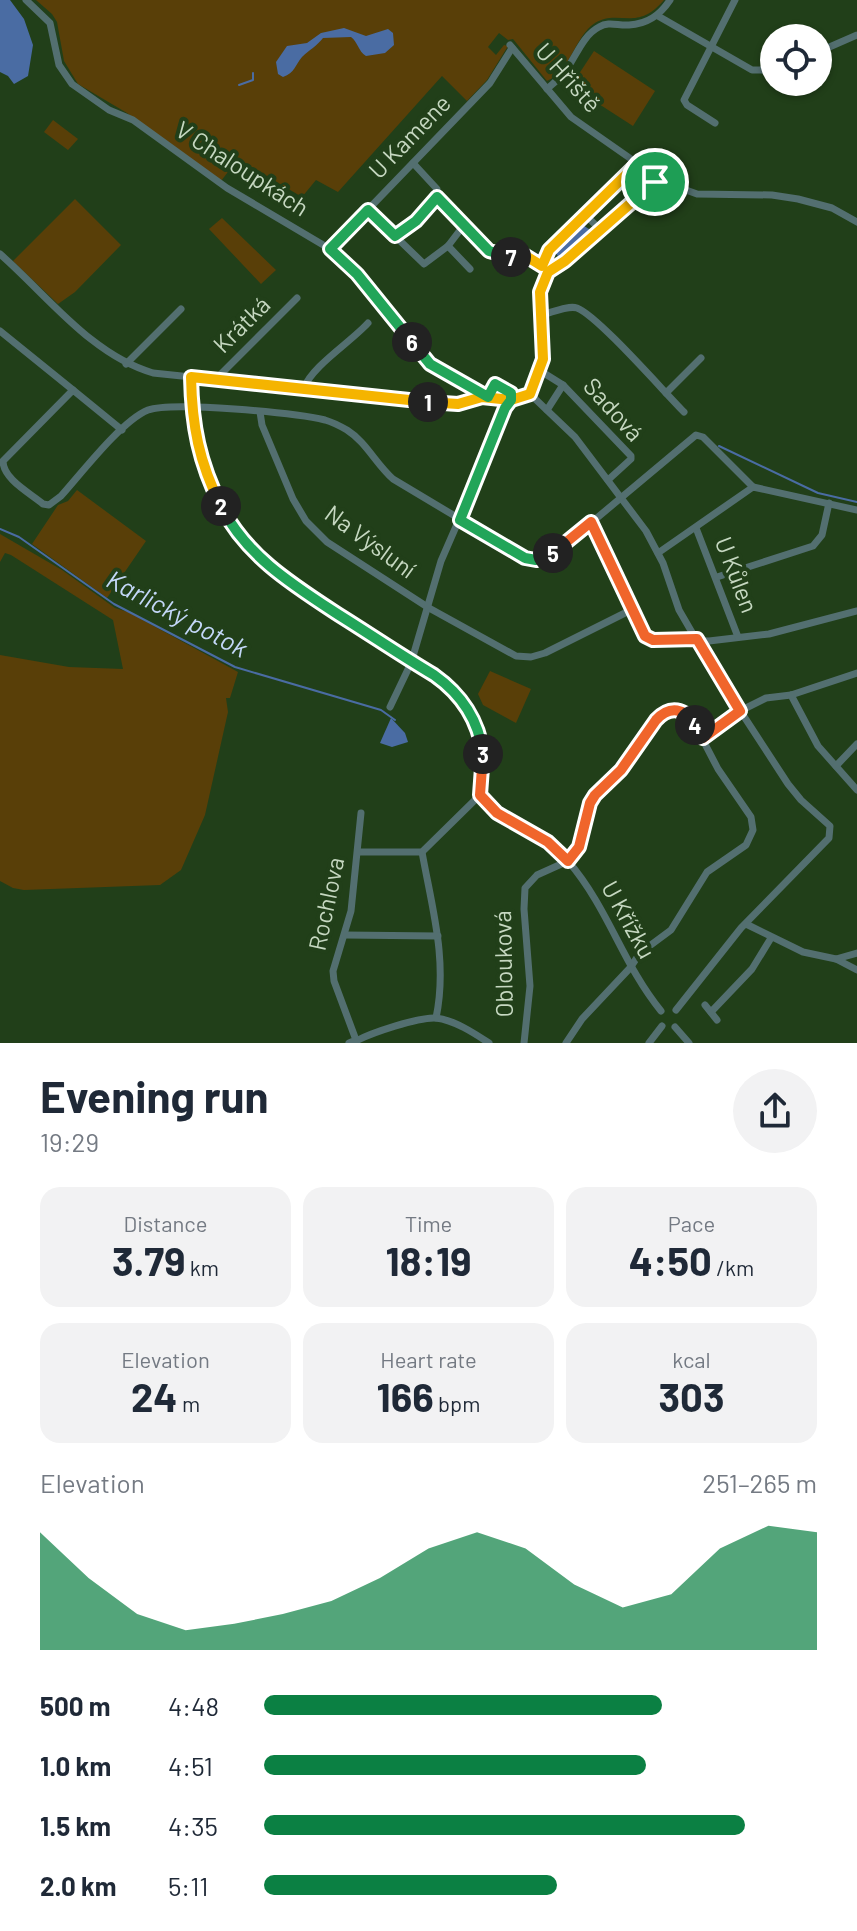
<!DOCTYPE html>
<html lang="en">
<head>
<meta charset="utf-8">
<style>
  :root { --surface:#fff; --page:#f2f2f3; --text:#1f2937; --muted:#747a83; --accent:#0b8043 }
  body { margin:0; font-family:Barlow,sans-serif; background:var(--page); color:var(--text); height:100vh; display:flex; flex-direction:column; font-size:30px; white-space:nowrap }
  * { box-sizing:border-box; margin:0 }
  p { font-size:26px; color:var(--muted) }
  .icon { flex:none; width:44px; height:44px; fill:none; stroke:currentColor; stroke-width:2; stroke-linecap:round; stroke-linejoin:round }
  .map { position:relative; height:1043px; overflow:hidden }
  .details { display:flex; flex-direction:column; background:var(--surface); flex:1 }
  .details>* { flex:none }
  .tools { position:absolute; left:760px; top:24px; display:grid; gap:16px }
  .tools a { display:grid; place-items:center; width:72px; height:72px; border-radius:50%; background:var(--surface); box-shadow:0 2px 6px #0004; font-size:40px }
  .pin { position:absolute; display:grid; place-items:center; width:68px; height:68px; color:#fff; margin:-34px; border:4px solid #fff; border-radius:50%; box-shadow:0 2px 8px #0007 }
  .km { position:absolute; width:40px; height:40px; margin:-20px; border-radius:50%; background:#222; color:#fff; font-size:22px; line-height:40px; text-align:center }
  .round { display:grid; place-items:center; flex:none; width:84px; height:84px; border-radius:42px; background:var(--page) }
  .overview { display:flex; align-items:center; justify-content:space-between; height:136px; padding:0 40px }
  h1 { font-size:44px; font-weight:700; line-height:60px }
  .metrics { display:grid; grid-template-columns:repeat(3,1fr); gap:12px; height:136px; padding:8px 40px }
  .metrics div { display:grid; align-content:center; border-radius:20px; background:var(--page); text-align:center }
  .metrics b { font-size:40px; font-weight:700 }
  .metrics small { font-size:22px; font-weight:400 }
  .metrics p { font-size:22px }
  .chart { height:224px; padding:16px 40px }
  .chart p { display:flex; justify-content:space-between }
  .chart svg { width:100%; height:144px; margin-top:8px; fill:var(--accent); opacity:.7 }
  ul { padding:0 40px; list-style:none; font-size:26px }
  li { display:grid; grid-template-columns:128px 96px 1fr; align-items:center; height:60px }
  li i { height:20px; border-radius:10px; background:var(--accent) }
  .map>svg:first-child { display:block }
  .green { fill:#593f08 }
  .water { fill:#4a6ca3 }
  .lines { fill:none; stroke-linecap:round; stroke-linejoin:round }
  .stream { stroke:#4a6ca3; stroke-width:2 }
  .minor { stroke:#536f70; stroke-width:7 }
  .split-1-casing { stroke:#fff; stroke-width:16 }
  .split-2-casing { stroke:#fff; stroke-width:16 }
  .split-3-casing { stroke:#fff; stroke-width:16 }
  .split-4-casing { stroke:#fff; stroke-width:16 }
  .split-5-casing { stroke:#fff; stroke-width:16 }
  .split-6-casing { stroke:#fff; stroke-width:16 }
  .split-7-casing { stroke:#fff; stroke-width:16 }
  .split-8-casing { stroke:#fff; stroke-width:16 }
  .split-1 { stroke:#f5b400; stroke-width:10 }
  .split-2 { stroke:#f5b400; stroke-width:10 }
  .split-3 { stroke:#22a559; stroke-width:10 }
  .split-4 { stroke:#f0652b; stroke-width:10 }
  .split-5 { stroke:#f0652b; stroke-width:10 }
  .split-6 { stroke:#22a559; stroke-width:10 }
  .split-7 { stroke:#22a559; stroke-width:10 }
  .split-8 { stroke:#f5b400; stroke-width:10 }
  .labels { text-anchor:middle; stroke-width:8; stroke-linejoin:round; paint-order:stroke }
  .street-label { font-size:24px; fill:#c6d8c1; stroke:#213f19 }
  .water-label { font-size:26px; font-style:italic; fill:#c3d7f8; stroke:#213f19 }
</style>
</head>
<body>
<div class="map">
<svg width="857" height="1043" viewBox="0 0 857 1043">
  <rect width="100%" height="100%" fill="#213f19"/>
  <!-- green -->
  <g class="green">
    <path d="M 36,0 L 664,0 C 636,33 619,8 595,23 C 574,37 571,71 547,81 L 513,39 L 508,40 L 499,33 L 488,47 L 496,55 L 504,45 L 508,46 L 487,80 L 467,101 L 442,76 L 338,192 L 316,180 L 302,197 L 238,159 L 221,181 L 127,113 L 78,84 L 64,61 L 57,22 L 52,14 Z"/>
    <path d="M 594,51 L 655,91 L 633,126 L 571,86 Z"/>
    <path d="M 53,120 L 78,139 L 68,150 L 44,132 Z"/>
    <path d="M 75,199 L 121,245 L 75,292 L 58,304 L 13,261 Z"/>
    <path d="M 222,218 L 276,270 L 261,284 L 209,229 Z"/>
    <path d="M 77,490 L 146,541 L 107,598 L 32,544 L 58,505 L 68,501 Z"/>
    <path d="M 0,534 L 62,570 L 115,608 L 128,612 L 238,672 L 230,698 L 226,698 L 228,712 L 205,815 L 181,870 L 160,885 L 24,890 L 13,888 L 0,881 L 0,655 L 69,667 L 123,669 L 113,620 L 11,555 L 5,553 L 0,562 Z"/>
    <path d="M 490,671 L 531,689 L 516,723 L 483,705 L 478,694 Z"/>
  </g>
  <!-- water -->
  <g class="water">
    <path d="M 0,0 L 10,0 L 24,19 L 33,45 L 28,76 L 14,84 L 8,76 L 0,72 Z"/>
    <path d="M 344,28 L 366,36 L 388,29 L 393,33 L 394,45 L 385,53 L 366,56 C 358,51 358,42 351,37 L 323,38 C 317,46 309,50 302,57 C 295,65 295,73 283,77 L 278,74 L 276,62 L 287,46 L 307,43 L 321,33 Z"/>
    <path d="M 581,224 L 589,229 L 591,234 L 561,260 L 554,251 Z"/>
    <path d="M 391,718 L 405,733 L 408,742 L 392,747 L 380,743 Z"/>
  </g>
  <g class="lines">
    <!-- stream -->
    <g class="stream">
      <path d="M 239,85 L 253,80 L 253,73"/>
      <path d="M 719,446 L 818,493 L 857,502"/>
      <path d="M 0,529 L 19,537 L 114,604 L 235,667 L 381,710 L 395,720"/>
    </g>
    <!-- minor -->
    <g class="minor">
      <path d="M 26,0 L 50,23 L 59,65 L 72,84 L 109,110 L 133,120 L 227,188 L 330,249 L 357,274 L 430,364 L 488,397"/>
      <path d="M 658,16 L 752,70 L 774,70"/>
      <path d="M 510,45 L 571,117 L 664,182 L 697,194 L 772,195 L 798,199 L 832,208 L 857,222"/>
      <path d="M 818,52 L 857,35"/>
      <path d="M 547,89 C 551,85 557,81 561,76 C 575,62 580,37 599,27 C 609,21 618,26 629,25 C 648,24 660,15 670,0"/>
      <path d="M 715,123 L 687,105 L 684,100 L 735,0"/>
      <path d="M 413,163 L 437,189 L 437,197"/>
      <path d="M 368,210 L 424,264 L 448,246 L 464,225"/>
      <path d="M 584,214 L 601,230"/>
      <path d="M 395,236 L 419,218 L 437,197 L 489,251 L 509,258 L 521,253 L 542,266"/>
      <path d="M 448,246 L 470,269"/>
      <path d="M 330,249 L 490,83 L 512,48"/>
      <path d="M 0,254 C 47,295 91,355 153,373 L 452,404 L 482,397 L 511,400 L 530,394"/>
      <path d="M 544,268 L 549,250 L 636,165"/>
      <path d="M 541,315 C 551,313 568,305 577,308 C 598,316 664,392 684,412"/>
      <path d="M 0,331 L 73,390"/>
      <path d="M 126,364 L 181,309"/>
      <path d="M 539,370 L 563,385 L 631,456 L 631,459 L 608,480"/>
      <path d="M 191,377 C 191,445 211,517 265,563 C 303,596 349,621 391,649 C 412,663 439,673 456,693 C 482,723 484,757 480,795 L 422,852 L 359,852"/>
      <path d="M 215,380 L 297,298"/>
      <path d="M 304,388 C 312,366 351,342 368,323"/>
      <path d="M 666,393 L 701,358"/>
      <path d="M 530,394 L 575,437 L 646,531 L 663,563 L 679,610 L 715,672 L 788,784 L 801,800 L 830,826 L 829,838 L 741,928 L 676,1010"/>
      <path d="M 530,394 L 543,359 L 540,292 L 548,272 L 565,261 L 623,211 L 649,185 L 662,182"/>
      <path d="M 488,397 L 495,384 L 511,393 L 511,400"/>
      <path d="M 547,410 L 563,385"/>
      <path d="M 260,412 L 262,425 L 293,499 L 306,521 L 327,542 L 429,608 L 516,656 L 531,657 L 545,653 L 633,609"/>
      <path d="M 122,430 L 73,390 L 3,461 C 3,479 30,493 43,504 L 49,505 L 61,496 C 81,474 121,421 148,410 C 172,401 296,413 325,420 C 332,422 340,426 347,430 C 366,442 376,464 393,479 L 525,558 C 541,560 548,556 561,548 L 696,435 L 703,437 L 753,487"/>
      <path d="M 591,522 L 648,639 L 709,641 L 769,634 L 857,611"/>
      <path d="M 696,528 L 738,637"/>
      <path d="M 658,553 L 753,487 L 857,510"/>
      <path d="M 717,577 L 813,546 L 822,535 L 829,503"/>
      <path d="M 791,695 L 818,746 L 857,790"/>
      <path d="M 390,707 L 411,663 L 441,561 L 511,400"/>
      <path d="M 703,738 L 740,711 L 766,698 L 791,695 L 857,673"/>
      <path d="M 836,766 L 857,744"/>
      <path d="M 480,795 C 489,804 496,814 507,820 C 528,834 551,841 568,861 C 609,909 622,963 661,1011"/>
      <path d="M 422,852 C 432,908 448,961 436,1018"/>
      <path d="M 746,924 L 803,952 L 836,959 L 857,970"/>
      <path d="M 345,935 L 438,936"/>
      <path d="M 836,959 L 857,953"/>
      <path d="M 705,1005 L 717,1020"/>
      <path d="M 711,1012 L 752,969 L 771,938"/>
      <path d="M 675,1027 L 689,1043"/>
      <path d="M 356,1041 C 371,1033 418,1017 436,1018 C 454,1020 474,1033 489,1043"/>
      <path d="M 349,1043 L 356,1040 L 334,981 L 333,971 L 351,911 L 361,813"/>
      <path d="M 524,1043 L 530,986 L 524,909 L 525,888 L 537,875 L 568,861 L 576,854 L 590,803 L 595,795 L 621,770 L 662,713 L 673,710 L 682,711 L 693,721 L 718,769 L 751,817 L 753,830 L 746,845 L 707,872 L 671,930 L 640,953 L 630,968 L 582,1019 L 566,1043"/>
      <path d="M 649,1043 L 662,1026"/>
    </g>
  </g>
  <g class="lines">
    <!-- split-1 casing -->
    <g class="split-1-casing">
      <path id="split-1" d="M 428,402 L 458,404 L 482,397 L 511,400 L 530,394 L 543,359 L 540,292 L 548,272 L 565,261 L 655,182"/>
    </g>
    <!-- split-2 casing -->
    <g class="split-2-casing">
      <path id="split-2" d="M 221,506 C 199,462 192,426 191,377 L 428,402"/>
    </g>
    <!-- split-3 casing -->
    <g class="split-3-casing">
      <path id="split-3" d="M 221,506 C 246,556 293,585 339,615 C 371,635 402,656 434,675 C 461,694 479,721 483,754"/>
    </g>
    <!-- split-4 casing -->
    <g class="split-4-casing">
      <path id="split-4" d="M 483,754 L 480,795 L 497,813 L 548,842 L 568,861 L 579,847 L 590,803 L 595,795 L 621,770 L 656,720 C 670,705 685,708 695,725"/>
    </g>
    <!-- split-5 casing -->
    <g class="split-5-casing">
      <path id="split-5" d="M 553,553 L 591,522 L 645,636 L 653,640 L 697,639 L 740,711 L 703,738 L 695,725"/>
    </g>
    <!-- split-6 casing -->
    <g class="split-6-casing">
      <path id="split-6" d="M 412,342 L 430,364 L 488,397 L 495,384 L 511,393 L 511,400 L 505,408 L 460,520 L 525,558 L 536,560 L 553,553"/>
    </g>
    <!-- split-7 casing -->
    <g class="split-7-casing">
      <path id="split-7" d="M 412,342 L 357,274 L 330,249 L 368,210 L 395,236 L 416,221 L 437,197 L 489,251 L 511,257"/>
    </g>
    <!-- split-8 casing -->
    <g class="split-8-casing">
      <path id="split-8" d="M 511,257 L 521,253 L 542,266 L 549,250 L 636,165 L 664,182 L 655,182"/>
    </g>
    <!-- split-1 -->
    <use href="#split-1" class="split-1"/>
    <!-- split-2 -->
    <use href="#split-2" class="split-2"/>
    <!-- split-3 -->
    <use href="#split-3" class="split-3"/>
    <!-- split-4 -->
    <use href="#split-4" class="split-4"/>
    <!-- split-5 -->
    <use href="#split-5" class="split-5"/>
    <!-- split-6 -->
    <use href="#split-6" class="split-6"/>
    <!-- split-7 -->
    <use href="#split-7" class="split-7"/>
    <!-- split-8 -->
    <use href="#split-8" class="split-8"/>
  </g>
  <g class="labels">
    <!-- street labels -->
    <g class="street-label">
      <text transform="translate(568 78) rotate(48)" y="8">U Hřiště</text>
      <text transform="translate(410 137) rotate(-46)" y="8">U Kamene</text>
      <text transform="translate(242 169) rotate(33)" y="8">V Chaloupkách</text>
      <text transform="translate(242 325) rotate(-45)" y="8">Krátká</text>
      <text transform="translate(613 410) rotate(48)" y="8">Sadová</text>
      <text transform="translate(370 542) rotate(36)" y="8">Na Výsluní</text>
      <text transform="translate(736 575) rotate(69)" y="8">U Kůlen</text>
      <text transform="translate(327 904) rotate(-78)" y="8">Rochlova</text>
      <text transform="translate(628 920) rotate(61)" y="8">U Křížku</text>
      <text transform="translate(504 964) rotate(-91)" y="8">Oblouková</text>
    </g>
    <!-- water labels -->
    <g class="water-label">
      <text transform="translate(177 614) rotate(28)" y="9">Karlický potok</text>
    </g>
  </g>
</svg>
<div class="tools">
<a><svg class="icon" aria-label="locate" viewBox="0 0 24 24"><circle cx="12" cy="12" r="6"/><path d="M12 2v4M12 18v4M2 12h4M18 12h4"/></svg></a>
</div>
<div class="pin" style="left:655px;top:182px;background:#1e9e55"><svg class="icon" aria-label="arrive" viewBox="0 0 24 24"><path d="M6 21V4h12l-3 4 3 4H6"/></svg></div>
<b class="km" style="left:428px;top:402px">1</b>
<b class="km" style="left:221px;top:506px">2</b>
<b class="km" style="left:483px;top:754px">3</b>
<b class="km" style="left:695px;top:725px">4</b>
<b class="km" style="left:553px;top:553px">5</b>
<b class="km" style="left:412px;top:342px">6</b>
<b class="km" style="left:511px;top:257px">7</b>
</div>
<section class="details">
<div class="overview"><div><h1>Evening run</h1><p>19:29</p></div><a class="round"><svg class="icon" aria-label="share" viewBox="0 0 24 24"><path d="M12 15V3M7 8l5-5 5 5M5 13v7h14v-7"/></svg></a></div>
<div class="metrics">
<div><p>Distance</p><b>3.79<small> km</small></b></div>
<div><p>Time</p><b>18:19</b></div>
<div><p>Pace</p><b>4:50<small> /km</small></b></div>
</div>
<div class="metrics">
<div><p>Elevation</p><b>24<small> m</small></b></div>
<div><p>Heart rate</p><b>166<small> bpm</small></b></div>
<div><p>kcal</p><b>303</b></div>
</div>
<div class="chart"><p><span>Elevation</span>251–265 m</p>
<svg viewBox="0 0 160 44" preserveAspectRatio="none"><path d="M0 44V8L10 22L20 33L30 38L40 36L50 33L60 29L70 22L80 13L90 8L100 13L110 24L120 31L130 27L140 13L150 6L160 8V44z"/></svg>
</div>
<ul>
<li><b>500 m</b>4:48<i style="width:72%"></i></li>
<li><b>1.0 km</b>4:51<i style="width:69%"></i></li>
<li><b>1.5 km</b>4:35<i style="width:87%"></i></li>
<li><b>2.0 km</b>5:11<i style="width:53%"></i></li>
</ul>
</section>
</body>
</html>
